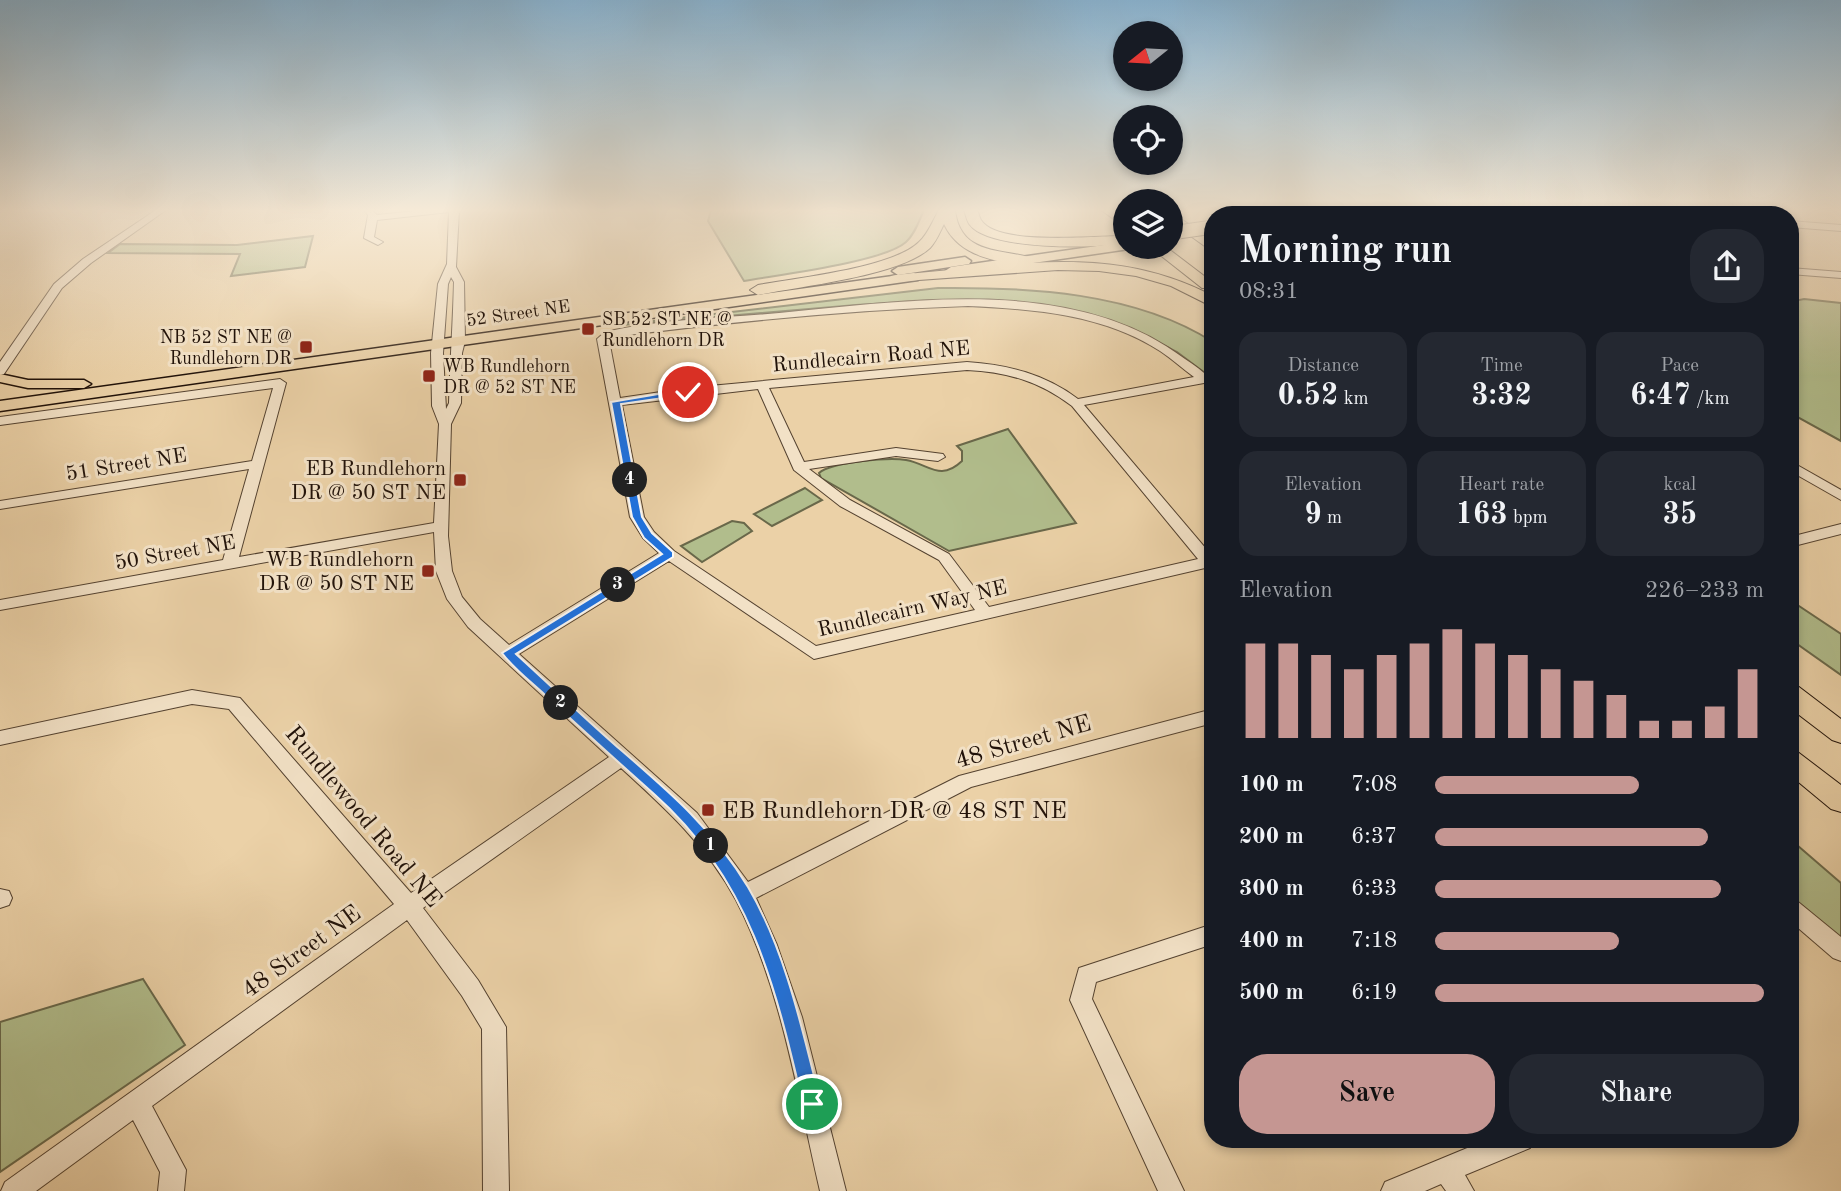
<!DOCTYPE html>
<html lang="en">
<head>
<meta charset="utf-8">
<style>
  :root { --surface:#171b24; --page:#242831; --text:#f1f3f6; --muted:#9ea1a6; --accent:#c59692 }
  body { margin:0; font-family:"Old Standard TT",serif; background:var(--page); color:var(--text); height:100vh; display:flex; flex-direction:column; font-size:26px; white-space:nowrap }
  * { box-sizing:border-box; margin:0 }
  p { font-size:23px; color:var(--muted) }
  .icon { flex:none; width:38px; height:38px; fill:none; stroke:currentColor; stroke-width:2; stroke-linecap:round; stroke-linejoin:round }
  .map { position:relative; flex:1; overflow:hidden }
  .panel { position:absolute; left:1204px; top:206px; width:595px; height:942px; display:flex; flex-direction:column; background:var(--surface); border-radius:28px; box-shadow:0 4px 10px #0003 }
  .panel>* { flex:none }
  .needle { width:46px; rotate:252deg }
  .buttons { position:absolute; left:1113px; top:21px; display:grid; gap:14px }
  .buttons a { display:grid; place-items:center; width:70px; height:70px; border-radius:50%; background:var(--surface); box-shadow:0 4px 10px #0003; font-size:35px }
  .pin { position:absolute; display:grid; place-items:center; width:60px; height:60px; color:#fff; margin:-30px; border:4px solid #fff; border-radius:50%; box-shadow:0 2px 7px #0007 }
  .km { position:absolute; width:35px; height:35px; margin:-18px; border-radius:50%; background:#222; color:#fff; font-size:19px; line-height:35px; text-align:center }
  .round { display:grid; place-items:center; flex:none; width:74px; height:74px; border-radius:28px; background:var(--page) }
  .head { display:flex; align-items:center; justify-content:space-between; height:119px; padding:0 35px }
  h1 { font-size:38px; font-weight:800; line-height:52px }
  .metrics { display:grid; grid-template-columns:repeat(3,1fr); gap:10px; height:119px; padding:7px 35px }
  .metrics div { display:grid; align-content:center; border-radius:18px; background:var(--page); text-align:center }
  .metrics b { font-size:30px; font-weight:800 }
  .metrics small { font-size:19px; font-weight:400 }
  .metrics p { font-size:19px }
  .chart { height:196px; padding:14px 35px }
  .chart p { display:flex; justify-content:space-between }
  .chart svg { width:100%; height:126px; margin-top:7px; stroke:var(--accent); stroke-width:6 }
  .cta { display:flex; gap:14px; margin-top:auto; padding:14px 35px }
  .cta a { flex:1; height:80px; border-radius:28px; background:var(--accent); color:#111; font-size:28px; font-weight:800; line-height:80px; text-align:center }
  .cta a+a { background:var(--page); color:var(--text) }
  ul { padding:0 35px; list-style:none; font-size:23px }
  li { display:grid; grid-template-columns:112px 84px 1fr; align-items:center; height:52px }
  li i { height:18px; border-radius:9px; background:var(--accent) }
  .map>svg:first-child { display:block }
  .green { fill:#b1bd8c; stroke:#69684a; stroke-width:2 }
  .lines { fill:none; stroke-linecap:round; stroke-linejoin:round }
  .minor-casing { stroke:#544230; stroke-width:2 }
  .major-casing { stroke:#211209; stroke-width:3 }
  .highway-casing { stroke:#211209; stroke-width:2 }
  .minor { fill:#f2e1c6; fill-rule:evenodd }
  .major { fill:#ebd1a7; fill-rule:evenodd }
  .highway { fill:#ebd1a7; fill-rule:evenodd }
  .major-bridge-casing { stroke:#211209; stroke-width:15; stroke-linecap:butt }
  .major-bridge { stroke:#ebd1a7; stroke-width:13 }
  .route { fill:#1a73e8; stroke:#fff; stroke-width:2 }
  .poi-dot { fill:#8f2418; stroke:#f2e1c6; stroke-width:2.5 }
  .labels { text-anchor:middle; stroke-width:6; stroke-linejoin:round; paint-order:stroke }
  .far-street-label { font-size:18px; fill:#211209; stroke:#f2e1c6 }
  .far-poi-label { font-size:18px; fill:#211209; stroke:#f2e1c6; text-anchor:start }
  .street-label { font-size:21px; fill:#211209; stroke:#f2e1c6 }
  .poi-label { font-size:21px; fill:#211209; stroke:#f2e1c6; text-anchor:end }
  .near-street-label { font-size:24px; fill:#211209; stroke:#f2e1c6 }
  .near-poi-label { font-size:24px; fill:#211209; stroke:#f2e1c6; text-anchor:start }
</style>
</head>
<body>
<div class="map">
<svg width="1841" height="1191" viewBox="0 0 1841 1191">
  <rect width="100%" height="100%" fill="#ebd1a7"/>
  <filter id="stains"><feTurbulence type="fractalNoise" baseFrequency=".00286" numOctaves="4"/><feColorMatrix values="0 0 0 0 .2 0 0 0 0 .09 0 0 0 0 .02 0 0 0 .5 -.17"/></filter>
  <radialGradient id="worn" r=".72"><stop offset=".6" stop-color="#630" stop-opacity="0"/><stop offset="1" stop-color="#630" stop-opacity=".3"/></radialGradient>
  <!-- green -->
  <g class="green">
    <path d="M 711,210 L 924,210 C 919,221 915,234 906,242 C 884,262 777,275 744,281 L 708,221 Z"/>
    <path d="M 313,236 L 305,267 L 231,276 L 240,254 L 108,253 L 120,244 L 237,245 Z"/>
    <path d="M 938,288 C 1028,287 1135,292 1213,342 L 1213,379 L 1177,352 L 1127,327 L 1058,308 L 997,300 L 935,300 L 856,305 L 610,326 Z"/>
    <path d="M 1804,299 L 1841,303 L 1841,441 L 1790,413 L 1790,302 Z"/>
    <path d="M 1008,429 L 1076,523 L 949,551 L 821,478 L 819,473 C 831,462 890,457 906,460 C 929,464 940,482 962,461 L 962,451 L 957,446 Z"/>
    <path d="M 805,488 L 822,500 L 772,526 L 754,514 Z"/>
    <path d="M 732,521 L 744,523 L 752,531 L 702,562 L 681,546 Z"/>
    <path d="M 1790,600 L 1841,634 L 1841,675 L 1790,639 Z"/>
    <path d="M 1790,839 L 1841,883 L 1841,939 L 1790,896 Z"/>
    <path d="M 143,979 L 185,1045 L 0,1172 L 0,1022 Z"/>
  </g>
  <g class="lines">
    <!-- minor casing -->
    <g class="minor-casing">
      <g id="minor">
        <path d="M 156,210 L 166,210 L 91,263 L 62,288 L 4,374 L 0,375 L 0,362 L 54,284 L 83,259 Z"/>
        <path d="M 364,210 L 372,210 L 377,215 L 426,210 L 459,210 L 456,267 L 464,282 L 465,341 L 462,353 L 461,403 L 451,424 L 448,536 L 452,571 L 462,597 L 480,619 L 509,645 L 659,553 L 643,538 L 630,517 L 597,339 L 605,332 C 661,319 722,318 779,313 C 909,301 1074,274 1185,359 C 1194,365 1203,371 1210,379 L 1204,383 L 1084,405 L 1213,557 L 1213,572 L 1205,568 L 814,659 L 669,561 L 519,654 L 697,813 L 748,882 L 959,776 L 1213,709 L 1213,723 L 971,787 L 756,898 L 777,945 L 802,1017 L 846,1191 L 820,1191 C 798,1097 781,986 736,900 C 708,847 664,807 621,768 L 423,908 L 478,980 L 506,1027 L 509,1191 L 483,1191 L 482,1029 L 462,996 L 407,920 L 152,1106 L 186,1170 L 184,1191 L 158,1191 L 160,1172 L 133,1120 L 36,1191 L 1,1191 L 5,1182 L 394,904 L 229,709 L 192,704 L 0,745 L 0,731 L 192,690 L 240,698 L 411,893 L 609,757 L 468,627 L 447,599 L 436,571 L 434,532 L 0,610 L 0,600 L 223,560 L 249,469 L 0,509 L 0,501 L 252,461 L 273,388 L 0,425 L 0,417 L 280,379 L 286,383 L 239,557 L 434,523 L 439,424 L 432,406 L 431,353 L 438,284 L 447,264 L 449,212 L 377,220 L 374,237 L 383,242 L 378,245 L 364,238 L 368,215 ZM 451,277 L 454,282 C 453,323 450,362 449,403 L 446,409 L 443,353 L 448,284 ZM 968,306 C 1033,309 1103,314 1160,351 C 1172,359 1183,369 1194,377 L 1078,399 C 1045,374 1009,365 967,362 L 688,388 L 620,398 L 609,340 L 612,337 C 730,322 849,310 968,306 ZM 967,370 C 1007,372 1039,381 1072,406 L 1198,559 L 989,607 L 949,554 L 850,500 L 809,469 L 896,456 L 938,461 L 945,457 L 943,454 L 896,448 L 804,462 L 769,388 ZM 758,389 L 794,470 L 840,506 L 939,560 L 975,610 L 816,646 L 674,551 L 654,532 L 644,517 L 622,405 Z"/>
        <path d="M 1708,210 L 1720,210 L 1731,215 L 1718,215 Z"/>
        <path d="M 1790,221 L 1841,225 L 1841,231 L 1790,227 Z"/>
        <path d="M 1790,268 L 1841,272 L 1841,278 L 1790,274 Z"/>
        <path d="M 1790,461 L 1841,490 L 1841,500 L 1790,471 Z"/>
        <path d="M 1841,524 L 1841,534 L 1790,547 L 1790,537 Z"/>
        <path d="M 0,889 L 9,891 L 12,898 L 9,905 L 0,908 Z"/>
        <path d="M 1790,899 L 1797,901 L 1841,937 L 1841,961 L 1833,958 L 1790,921 Z"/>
        <path d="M 1213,924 L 1213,944 L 1096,982 L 1092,999 L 1184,1191 L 1158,1191 L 1070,1000 L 1079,968 Z"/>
        <path d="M 1489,1139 L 1533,1139 L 1530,1148 L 1465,1175 L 1474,1191 L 1446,1191 L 1441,1184 L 1425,1191 L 1381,1191 L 1385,1182 Z"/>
      </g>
    </g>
    <!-- major casing -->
    <g class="major-casing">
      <g id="major">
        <path d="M 1307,210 L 1336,210 L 1315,215 L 1285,215 Z"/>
        <path d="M 1362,210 L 1393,210 L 1371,215 L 1339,215 Z"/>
        <path d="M 1125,242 L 1125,247 L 1130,247 L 1129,249 L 951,275 L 945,271 L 951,267 Z"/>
        <path d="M 965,257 L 971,261 L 969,264 L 898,275 L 892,271 L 898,267 Z"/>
        <path d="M 914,273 L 920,277 L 918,280 L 0,411 L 0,401 Z"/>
        <path d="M 0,374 L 28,380 L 84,380 L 91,384 L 84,388 L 28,388 L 0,382 Z"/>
      </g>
    </g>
    <!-- highway casing -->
    <g class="highway-casing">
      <g id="highway">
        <path d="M 939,210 L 955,210 C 960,253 996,249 1029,257 L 1029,263 C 1095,259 1154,265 1213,296 L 1213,307 L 1171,286 L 1136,276 L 1099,271 L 1058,270 L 891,282 L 889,279 L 891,276 L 896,275 L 1015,264 C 986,260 957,252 944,224 C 940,232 936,242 930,248 C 900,276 801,286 758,295 L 750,290 L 758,285 C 796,278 893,268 919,242 C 928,234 933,220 939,210 Z"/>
        <path d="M 964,210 L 977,210 C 979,213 979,217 981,220 C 997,246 1093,236 1121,236 L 1125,237 L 1125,243 C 1096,249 989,250 970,225 C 967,222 966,215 964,210 Z"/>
        <path d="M 1101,210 L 1115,210 L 1125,217 L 1125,227 Z"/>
        <path d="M 1261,210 L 1280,210 L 1270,215 L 1250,215 Z"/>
        <path d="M 1331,210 L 1346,210 L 1340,215 L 1326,215 Z"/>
        <path d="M 1390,210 L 1419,210 L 1404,215 L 1374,215 Z"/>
        <path d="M 1171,212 L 1213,241 L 1213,252 L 1171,222 Z"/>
        <path d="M 1150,247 L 1166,247 L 1212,282 L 1213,288 L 1202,288 Z"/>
        <path d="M 1790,685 L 1799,687 L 1841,719 L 1841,743 L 1832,740 L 1790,708 Z"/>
        <path d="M 1790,749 L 1799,753 L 1841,785 L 1841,812 L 1831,809 L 1790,775 Z"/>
      </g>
    </g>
    <!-- minor -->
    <use href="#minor" class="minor"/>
    <!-- major -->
    <use href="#major" class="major"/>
    <!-- highway -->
    <use href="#highway" class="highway"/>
    <!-- major-bridge casing -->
    <g class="major-bridge-casing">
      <path id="major-bridge" d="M 1171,233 L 1213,227"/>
    </g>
    <!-- major-bridge -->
    <use href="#major-bridge" class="major-bridge"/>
  </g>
  <!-- sky -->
  <linearGradient id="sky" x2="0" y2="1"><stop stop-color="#89b4d2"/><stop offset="0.56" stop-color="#f6ead7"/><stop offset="1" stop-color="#f6ead7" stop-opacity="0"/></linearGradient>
  <rect width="1841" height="376" fill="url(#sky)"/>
  <!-- route -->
  <path class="route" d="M 688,389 L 691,390 L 691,394 L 621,404 L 642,517 L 652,533 L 673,552 L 673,557 L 516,654 C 549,684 581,715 614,744 C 666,789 712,827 748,887 C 786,951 803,1033 821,1104 L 818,1110 L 812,1113 L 806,1110 L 803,1104 C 775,985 750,879 654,794 C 617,761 580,728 544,694 C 530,681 513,668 502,653 L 662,554 L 644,538 L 632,517 L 611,402 Z"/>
  <!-- markers -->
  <g class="poi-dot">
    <rect x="581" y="322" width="14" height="14" rx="3.5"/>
    <rect x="299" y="340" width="14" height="14" rx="3.5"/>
    <rect x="422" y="369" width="14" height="14" rx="3.5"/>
    <rect x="453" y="473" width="14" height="14" rx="3.5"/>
    <rect x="421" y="564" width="14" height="14" rx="3.5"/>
    <rect x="701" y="803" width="14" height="14" rx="3.5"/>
  </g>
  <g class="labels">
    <!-- far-street labels -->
    <g class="far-street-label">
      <text transform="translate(518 313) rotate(-8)" y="6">52 Street NE</text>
    </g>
    <!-- far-poi labels -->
    <g class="far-poi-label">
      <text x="602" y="325">SB 52 ST NE @<tspan x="602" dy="21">Rundlehorn DR</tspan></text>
      <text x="292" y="343" text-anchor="end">NB 52 ST NE @<tspan x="292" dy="21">Rundlehorn DR</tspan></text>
      <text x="443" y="372">WB Rundlehorn<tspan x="443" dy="21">DR @ 52 ST NE</tspan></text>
    </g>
    <!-- street labels -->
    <g class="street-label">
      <text transform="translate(871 356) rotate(-5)" y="7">Rundlecairn Road NE</text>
      <text transform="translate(126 464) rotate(-9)" y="7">51 Street NE</text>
      <text transform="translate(175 552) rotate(-10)" y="7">50 Street NE</text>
      <text transform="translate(912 608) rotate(-13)" y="7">Rundlecairn Way NE</text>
    </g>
    <!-- poi labels -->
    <g class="poi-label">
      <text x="446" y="475">EB Rundlehorn<tspan x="446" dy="24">DR @ 50 ST NE</tspan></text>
      <text x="414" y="566">WB Rundlehorn<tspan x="414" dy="24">DR @ 50 ST NE</tspan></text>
    </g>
    <!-- near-street labels -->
    <g class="near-street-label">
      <text transform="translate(1023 741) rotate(-16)" y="8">48 Street NE</text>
      <text transform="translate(364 816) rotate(50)" y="8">Rundlewood Road NE</text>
      <text transform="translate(301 951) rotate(-36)" y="8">48 Street NE</text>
    </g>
    <!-- near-poi labels -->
    <g class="near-poi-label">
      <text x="722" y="818">EB Rundlehorn DR @ 48 ST NE</text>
    </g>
  </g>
  <rect width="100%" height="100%" filter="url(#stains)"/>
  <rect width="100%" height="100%" fill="url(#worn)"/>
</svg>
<div class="buttons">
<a><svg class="needle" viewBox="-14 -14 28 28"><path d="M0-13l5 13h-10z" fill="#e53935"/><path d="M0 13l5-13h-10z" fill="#9ea1a6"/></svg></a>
<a><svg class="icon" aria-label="locate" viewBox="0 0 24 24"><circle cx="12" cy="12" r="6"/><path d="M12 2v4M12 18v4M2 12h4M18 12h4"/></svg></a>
<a><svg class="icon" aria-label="layers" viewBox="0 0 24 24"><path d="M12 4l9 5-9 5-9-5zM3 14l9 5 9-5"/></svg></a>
</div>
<div class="pin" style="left:812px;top:1104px;background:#1e9e55"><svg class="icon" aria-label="arrive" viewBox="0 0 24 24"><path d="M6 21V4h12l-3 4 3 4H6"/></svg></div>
<div class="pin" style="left:688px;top:392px;background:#d93025"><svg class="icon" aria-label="check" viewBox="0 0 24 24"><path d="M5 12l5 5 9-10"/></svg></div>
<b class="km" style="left:711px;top:846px">1</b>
<b class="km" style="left:561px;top:703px">2</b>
<b class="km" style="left:618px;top:585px">3</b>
<b class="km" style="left:630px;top:480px">4</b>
<section class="panel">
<div class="head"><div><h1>Morning run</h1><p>08:31</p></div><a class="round"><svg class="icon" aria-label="share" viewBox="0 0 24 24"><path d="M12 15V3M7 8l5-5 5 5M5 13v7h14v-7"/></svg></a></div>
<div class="metrics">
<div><p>Distance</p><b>0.52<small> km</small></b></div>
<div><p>Time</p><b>3:32</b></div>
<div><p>Pace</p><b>6:47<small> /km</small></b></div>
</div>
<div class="metrics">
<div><p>Elevation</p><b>9<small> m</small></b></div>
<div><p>Heart rate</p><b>163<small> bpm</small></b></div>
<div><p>kcal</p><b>35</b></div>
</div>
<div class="chart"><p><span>Elevation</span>226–233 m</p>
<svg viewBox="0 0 160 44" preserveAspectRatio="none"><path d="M5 44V11M15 44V11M25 44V15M35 44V20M45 44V15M55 44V11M65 44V6M75 44V11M85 44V15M95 44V20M105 44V24M115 44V29M125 44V38M135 44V38M145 44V33M155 44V20"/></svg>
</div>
<ul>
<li><b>100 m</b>7:08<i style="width:62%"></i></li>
<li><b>200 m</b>6:37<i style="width:83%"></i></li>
<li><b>300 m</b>6:33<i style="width:87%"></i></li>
<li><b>400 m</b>7:18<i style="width:56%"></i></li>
<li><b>500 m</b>6:19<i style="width:100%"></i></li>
</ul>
<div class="cta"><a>Save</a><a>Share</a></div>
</section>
</div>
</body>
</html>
